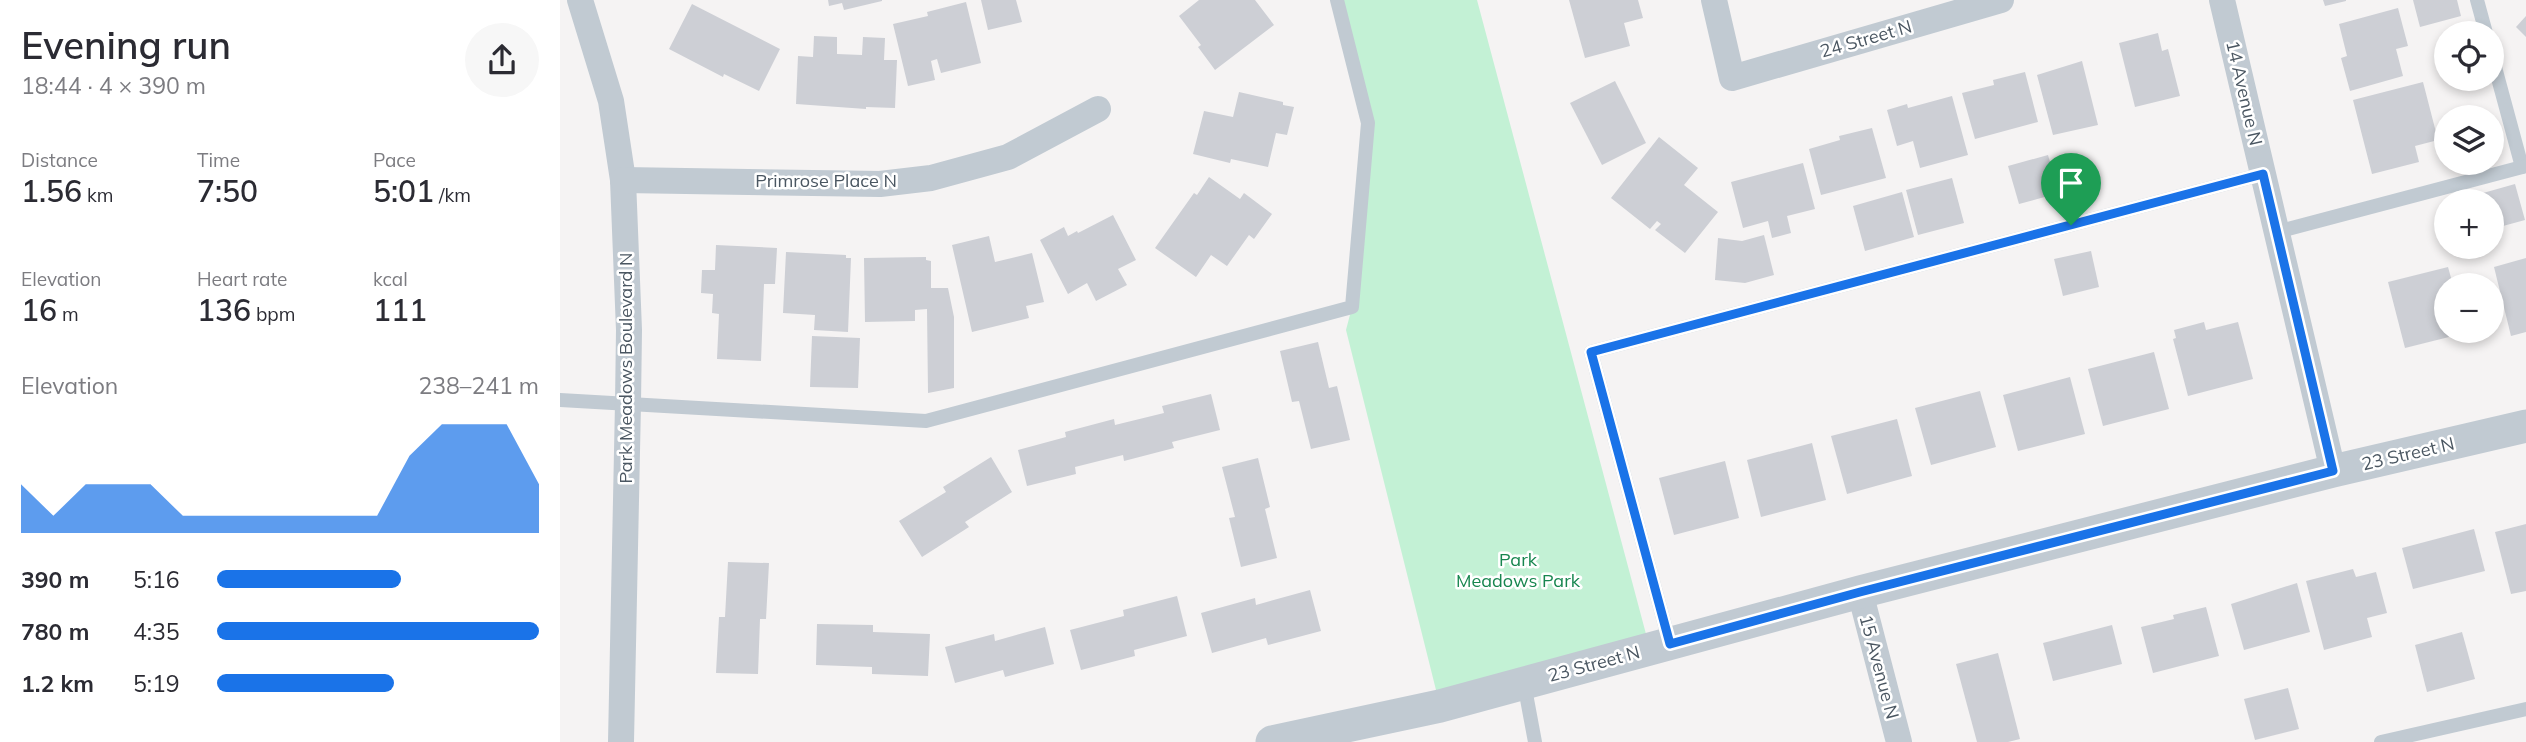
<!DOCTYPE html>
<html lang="en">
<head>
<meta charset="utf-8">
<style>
  :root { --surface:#fff; --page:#f7f7f7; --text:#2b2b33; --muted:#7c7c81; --accent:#1a73e8 }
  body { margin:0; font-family:Mulish,sans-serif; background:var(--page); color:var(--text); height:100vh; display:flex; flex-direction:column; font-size:26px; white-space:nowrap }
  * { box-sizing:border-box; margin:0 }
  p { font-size:23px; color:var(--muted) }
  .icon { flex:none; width:38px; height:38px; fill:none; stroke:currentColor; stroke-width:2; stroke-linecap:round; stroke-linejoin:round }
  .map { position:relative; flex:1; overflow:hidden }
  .details { display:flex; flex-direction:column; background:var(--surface); width:560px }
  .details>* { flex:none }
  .fabs { position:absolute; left:1874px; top:21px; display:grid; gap:14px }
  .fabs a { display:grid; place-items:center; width:70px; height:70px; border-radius:50%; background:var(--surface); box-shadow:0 4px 10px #0003; font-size:35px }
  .pin { position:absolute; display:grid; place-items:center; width:60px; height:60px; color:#fff; margin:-72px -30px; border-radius:50% 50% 50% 0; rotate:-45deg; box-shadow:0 0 7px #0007 }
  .pin .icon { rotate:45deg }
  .round { display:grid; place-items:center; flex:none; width:74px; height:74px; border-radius:37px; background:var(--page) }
  .overview { display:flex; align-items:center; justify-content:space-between; height:119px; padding:0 21px }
  h1 { font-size:38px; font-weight:600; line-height:52px }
  .stats { display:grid; grid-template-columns:repeat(3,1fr); gap:10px; height:119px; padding:7px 21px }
  .stats div { display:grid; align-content:center }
  .stats b { font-size:30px; font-weight:600 }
  .stats small { font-size:19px; font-weight:400 }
  .stats p { font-size:19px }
  .chart { height:196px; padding:14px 21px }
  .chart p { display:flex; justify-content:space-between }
  .chart svg { width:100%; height:126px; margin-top:7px; fill:var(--accent); opacity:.7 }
  ul { padding:0 21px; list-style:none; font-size:23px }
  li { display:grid; grid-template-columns:112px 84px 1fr; align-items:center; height:52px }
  li i { height:18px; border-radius:9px; background:var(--accent) }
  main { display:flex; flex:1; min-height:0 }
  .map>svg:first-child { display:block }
  .green { fill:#c3f1d5 }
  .building { fill:#cdcfd5 }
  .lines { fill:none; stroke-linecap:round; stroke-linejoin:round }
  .service { stroke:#c1cad2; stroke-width:14 }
  .minor { stroke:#c1cad2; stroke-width:26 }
  .tertiary { stroke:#c1cad2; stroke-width:33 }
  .route-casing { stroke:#fff; stroke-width:14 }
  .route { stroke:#1a73e8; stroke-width:9 }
  .labels { text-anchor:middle; stroke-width:5; stroke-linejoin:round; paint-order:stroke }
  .street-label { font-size:18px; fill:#4a5661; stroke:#fff }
  .park-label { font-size:18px; fill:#17864f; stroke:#fff }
</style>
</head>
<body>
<main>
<section class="details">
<div class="overview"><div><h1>Evening run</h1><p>18:44 · 4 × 390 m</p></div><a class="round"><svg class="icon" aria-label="share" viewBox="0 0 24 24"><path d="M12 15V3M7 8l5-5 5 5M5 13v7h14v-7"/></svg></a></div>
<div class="stats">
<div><p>Distance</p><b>1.56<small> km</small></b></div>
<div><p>Time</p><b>7:50</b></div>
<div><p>Pace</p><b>5:01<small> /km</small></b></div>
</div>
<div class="stats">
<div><p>Elevation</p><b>16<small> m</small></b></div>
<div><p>Heart rate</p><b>136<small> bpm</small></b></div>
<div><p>kcal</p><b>111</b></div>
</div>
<div class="chart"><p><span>Elevation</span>238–241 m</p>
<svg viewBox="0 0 160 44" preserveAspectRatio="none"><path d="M0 44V27L10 38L20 27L30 27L40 27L50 38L60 38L70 38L80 38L90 38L100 38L110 38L120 17L130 6L140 6L150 6L160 27V44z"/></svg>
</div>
<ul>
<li><b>390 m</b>5:16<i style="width:57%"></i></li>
<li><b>780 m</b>4:35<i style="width:100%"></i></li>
<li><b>1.2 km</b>5:19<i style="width:55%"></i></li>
</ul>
</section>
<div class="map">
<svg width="1966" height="742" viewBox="0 0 1966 742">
  <rect width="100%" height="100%" fill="#f5f3f3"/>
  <!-- green -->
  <path class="green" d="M 777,0 L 917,0 L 1090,649 L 880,706 L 786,330 L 792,307 L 808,123 Z"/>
  <!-- building -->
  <g class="building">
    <path d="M 268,0 L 322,0 L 322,1 L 284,10 L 282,3 L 269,6 Z"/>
    <path d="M 421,0 L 456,0 L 462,22 L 428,30 Z"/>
    <path d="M 639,0 L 695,0 L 714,25 L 655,70 L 638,47 L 641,45 L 619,16 Z"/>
    <path d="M 1009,0 L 1078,0 L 1083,18 L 1064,23 L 1070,46 L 1025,58 Z"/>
    <path d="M 1763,0 L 1786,0 L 1786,1 L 1765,6 Z"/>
    <path d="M 1853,0 L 1897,0 L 1901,16 L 1860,27 Z"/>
    <path d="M 406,2 L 421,63 L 381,73 L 377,59 L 371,61 L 375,80 L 348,86 L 333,24 L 368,16 L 367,12 Z"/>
    <path d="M 132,4 L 220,49 L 199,91 L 164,74 L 163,77 L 109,49 Z"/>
    <path d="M 1838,8 L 1848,46 L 1836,49 L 1843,76 L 1790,91 L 1781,58 L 1787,56 L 1779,24 Z"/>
    <path d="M 1966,16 L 1966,37 L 1956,27 Z"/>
    <path d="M 1598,33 L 1602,51 L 1608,49 L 1620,96 L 1575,107 L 1559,43 Z"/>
    <path d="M 254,36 L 277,37 L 277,54 L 302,55 L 303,37 L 325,38 L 324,60 L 337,60 L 335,108 L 306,107 L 306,109 L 236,104 L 238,56 L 253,57 Z"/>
    <path d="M 1522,61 L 1538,125 L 1493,135 L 1477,75 Z"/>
    <path d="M 1465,72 L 1478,122 L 1415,139 L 1402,93 L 1434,85 L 1433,80 Z"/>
    <path d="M 1055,81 L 1086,143 L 1042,165 L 1010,103 Z"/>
    <path d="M 1863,82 L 1878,140 L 1855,146 L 1859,162 L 1812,174 L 1793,100 Z"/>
    <path d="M 679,92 L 723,102 L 723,105 L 734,107 L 727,135 L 716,133 L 708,167 L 671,159 L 670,163 L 633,154 L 644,111 L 673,117 Z"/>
    <path d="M 1392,96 L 1408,155 L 1360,168 L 1353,141 L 1337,146 L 1327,110 L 1347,104 L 1348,108 Z"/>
    <path d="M 1312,128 L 1326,178 L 1261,195 L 1249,149 L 1280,140 L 1279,136 Z"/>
    <path d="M 1099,137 L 1138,168 L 1124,185 L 1158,212 L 1125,253 L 1095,230 L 1101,224 L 1097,221 L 1090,229 L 1051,198 Z"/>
    <path d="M 1488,155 L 1499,193 L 1459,204 L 1448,166 Z"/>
    <path d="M 1243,163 L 1255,209 L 1227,216 L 1231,233 L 1212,238 L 1208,221 L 1183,228 L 1171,182 Z"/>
    <path d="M 649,177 L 680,199 L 684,193 L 712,214 L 694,239 L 689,235 L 667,266 L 651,255 L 636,277 L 595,248 L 634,193 L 637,195 Z"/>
    <path d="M 1392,178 L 1404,223 L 1358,235 L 1346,190 Z"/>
    <path d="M 1955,184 L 1965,220 L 1932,229 L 1932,201 L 1918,201 L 1916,195 Z"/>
    <path d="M 1342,192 L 1354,237 L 1305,251 L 1293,206 Z"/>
    <path d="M 553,215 L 576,260 L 558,269 L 567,285 L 536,301 L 527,283 L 508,294 L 480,240 L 504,227 L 508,236 L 517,231 L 518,233 Z"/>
    <path d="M 1204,235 L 1214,275 L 1185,283 L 1155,280 L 1158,238 L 1182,241 Z"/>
    <path d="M 429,236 L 435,262 L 472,253 L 484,302 L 466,306 L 469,318 L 412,332 L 392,245 Z"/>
    <path d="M 156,245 L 217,248 L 215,284 L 204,284 L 201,361 L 157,359 L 159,314 L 152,313 L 153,294 L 141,293 L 142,270 L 155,270 Z"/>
    <path d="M 1531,251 L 1539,287 L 1503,296 L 1494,259 Z"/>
    <path d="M 226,252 L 286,255 L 286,258 L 291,258 L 288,332 L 254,330 L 255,315 L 223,313 Z"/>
    <path d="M 366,257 L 366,260 L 371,261 L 371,288 L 388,288 L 394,317 L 394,388 L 368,393 L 367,309 L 355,310 L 355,321 L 305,322 L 304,258 Z"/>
    <path d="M 1966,258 L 1966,332 L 1951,336 L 1934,267 Z"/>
    <path d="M 1888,267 L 1893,285 L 1886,285 L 1886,331 L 1909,332 L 1845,348 L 1828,282 Z"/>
    <path d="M 1644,322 L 1646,330 L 1678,322 L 1693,379 L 1628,396 L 1613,339 L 1616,338 L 1614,330 Z"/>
    <path d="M 252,336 L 300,338 L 298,388 L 250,387 Z"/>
    <path d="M 758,342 L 769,388 L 777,386 L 790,440 L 751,449 L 739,401 L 732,402 L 720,351 Z"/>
    <path d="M 1594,352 L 1609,409 L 1543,426 L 1528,369 Z"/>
    <path d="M 1510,377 L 1525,434 L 1458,451 L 1443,395 Z"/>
    <path d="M 1420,391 L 1436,447 L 1371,465 L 1355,408 Z"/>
    <path d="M 651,394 L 660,430 L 612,442 L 614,448 L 564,461 L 563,455 L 515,467 L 516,474 L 467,486 L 458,450 L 506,437 L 505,432 L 554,419 L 555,425 L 604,413 L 602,406 Z"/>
    <path d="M 1337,419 L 1352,476 L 1287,494 L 1271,436 Z"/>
    <path d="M 1252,443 L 1266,500 L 1201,517 L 1187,460 Z"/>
    <path d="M 431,457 L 452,492 L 405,522 L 409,527 L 362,557 L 339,521 L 386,492 L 383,487 Z"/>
    <path d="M 698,458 L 710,507 L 705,509 L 717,558 L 681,567 L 669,518 L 675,517 L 662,467 Z"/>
    <path d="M 1165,461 L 1179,518 L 1114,535 L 1099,478 Z"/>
    <path d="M 1966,524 L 1966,591 L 1951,594 L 1935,532 Z"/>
    <path d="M 1914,529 L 1925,571 L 1853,589 L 1842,548 Z"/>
    <path d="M 168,562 L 209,563 L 206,619 L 200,619 L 198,674 L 156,673 L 159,617 L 165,617 Z"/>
    <path d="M 1793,569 L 1796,577 L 1816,572 L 1827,613 L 1807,618 L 1812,637 L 1764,650 L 1746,581 Z"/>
    <path d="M 1737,583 L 1750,632 L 1684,650 L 1671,604 Z"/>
    <path d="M 750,590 L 761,631 L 708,645 L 706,638 L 652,653 L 641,613 L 695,598 L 696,605 Z"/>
    <path d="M 617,596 L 627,636 L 574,650 L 575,656 L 521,670 L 510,630 L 564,616 L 563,610 Z"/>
    <path d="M 1646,607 L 1659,656 L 1593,673 L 1581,627 L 1614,619 L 1613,615 Z"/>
    <path d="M 257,624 L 313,625 L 313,632 L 370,634 L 368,676 L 312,674 L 312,667 L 256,665 Z"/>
    <path d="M 1552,625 L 1562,664 L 1493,681 L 1483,643 Z"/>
    <path d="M 485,627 L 494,664 L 445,677 L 443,670 L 395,683 L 385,647 L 434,634 L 435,641 Z"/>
    <path d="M 1902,632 L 1915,679 L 1867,692 L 1855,645 Z"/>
    <path d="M 1438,653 L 1460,739 L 1448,742 L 1417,742 L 1396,664 Z"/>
    <path d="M 1728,688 L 1739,729 L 1695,740 L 1684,699 Z"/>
  </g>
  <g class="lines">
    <!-- service -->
    <g class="service">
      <path d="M 1917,0 L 1926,33"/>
      <path d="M 1932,56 L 1962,167"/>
      <path d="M 1717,232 L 1966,166"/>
      <path d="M 0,400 L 366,421 L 792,307 L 808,123 L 777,0"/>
      <path d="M 1110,644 L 1031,352 L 1703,174"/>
      <path d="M 964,683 L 975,742"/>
      <path d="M 1821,742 L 1966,709"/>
    </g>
    <!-- minor -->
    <g class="minor">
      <path d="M 20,0 L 51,101 L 63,180 L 69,330 L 68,403 L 61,742"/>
      <path d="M 1154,0 L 1172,78 L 1441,0"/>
      <path d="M 1662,0 L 1773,471"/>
      <path d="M 63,180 L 320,184 L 371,178 L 448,157 L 538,109"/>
      <path d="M 1300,592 L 1339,742"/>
    </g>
    <!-- tertiary -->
    <path class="tertiary" d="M 712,742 L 880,706 L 1300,592 L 1773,471 L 1966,426"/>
  </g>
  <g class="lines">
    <!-- route casing -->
    <g class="route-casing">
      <path id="route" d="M 1703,174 L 1773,471 L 1300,592 L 1110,644 L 1031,352 Z"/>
    </g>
    <!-- route -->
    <use href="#route" class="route"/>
  </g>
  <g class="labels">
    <!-- street labels -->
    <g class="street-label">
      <text transform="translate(1306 39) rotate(-16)" y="6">24 Street N</text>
      <text transform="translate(1684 93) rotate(77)" y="6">14 Avenue N</text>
      <text x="266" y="187">Primrose Place N</text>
      <text transform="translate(66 368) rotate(-90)" y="6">Park Meadows Boulevard N</text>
      <text transform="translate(1848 454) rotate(-13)" y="6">23 Street N</text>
      <text transform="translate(1034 664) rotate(-15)" y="6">23 Street N</text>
      <text transform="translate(1319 667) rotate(75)" y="6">15 Avenue N</text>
    </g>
    <!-- park labels -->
    <g class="park-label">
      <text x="958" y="566">Park<tspan x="958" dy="21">Meadows Park</tspan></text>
    </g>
  </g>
</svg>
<div class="fabs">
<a><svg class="icon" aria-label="locate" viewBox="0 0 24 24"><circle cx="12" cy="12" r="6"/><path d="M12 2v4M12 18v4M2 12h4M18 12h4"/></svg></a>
<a><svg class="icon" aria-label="layers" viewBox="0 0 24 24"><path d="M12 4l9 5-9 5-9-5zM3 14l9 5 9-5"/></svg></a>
<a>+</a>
<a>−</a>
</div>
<div class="pin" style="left:1511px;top:225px;background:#1e9e55"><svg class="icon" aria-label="arrive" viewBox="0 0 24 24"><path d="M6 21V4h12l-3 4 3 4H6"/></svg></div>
</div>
</main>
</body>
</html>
